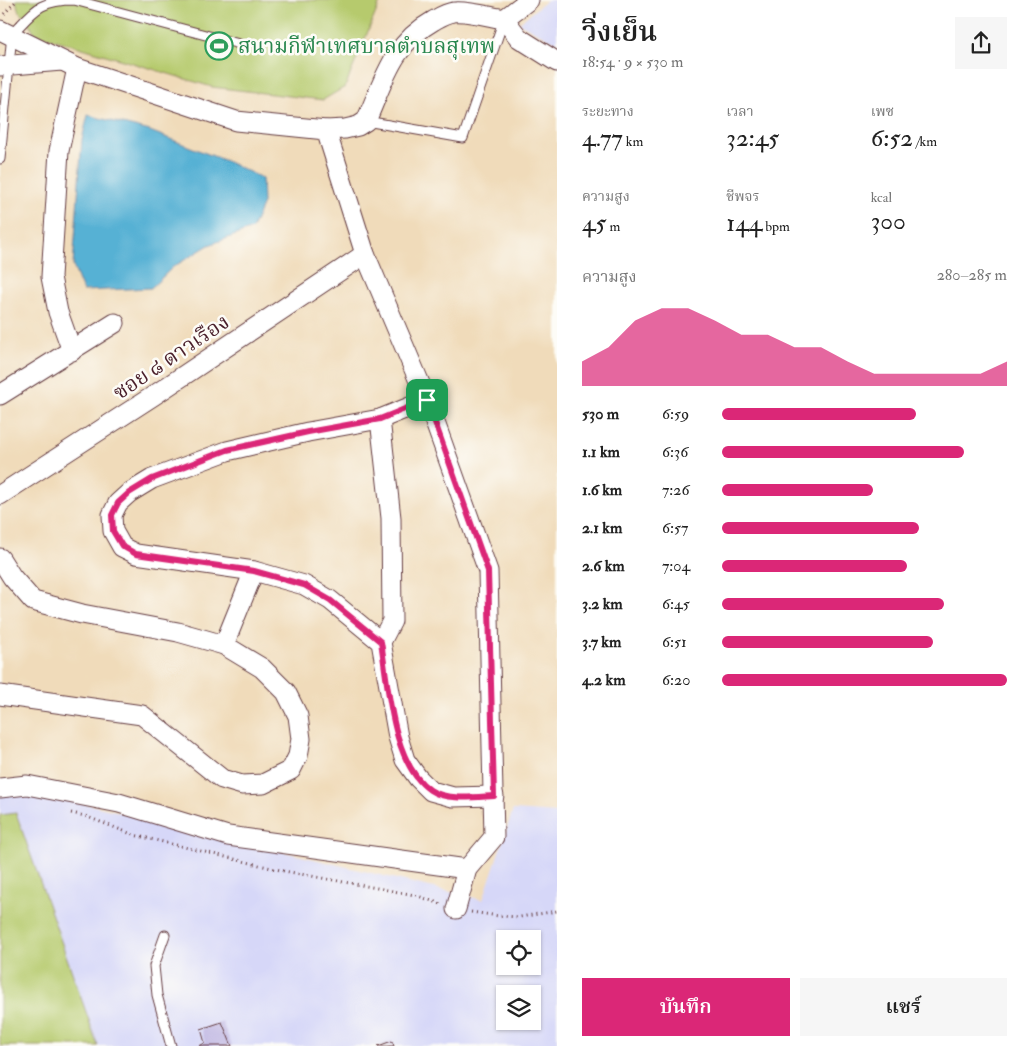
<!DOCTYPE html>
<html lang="th">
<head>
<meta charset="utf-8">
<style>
  :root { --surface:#fff; --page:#f6f6f6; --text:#222; --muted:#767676; --accent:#db2777 }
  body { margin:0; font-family:"IM FELL Double Pica","Noto Serif Thai",serif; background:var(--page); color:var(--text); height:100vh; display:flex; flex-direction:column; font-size:19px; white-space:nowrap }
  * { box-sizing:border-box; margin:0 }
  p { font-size:16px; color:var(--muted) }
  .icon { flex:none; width:28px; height:28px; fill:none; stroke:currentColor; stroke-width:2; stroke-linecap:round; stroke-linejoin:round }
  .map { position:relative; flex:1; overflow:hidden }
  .details { display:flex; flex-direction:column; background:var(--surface); width:475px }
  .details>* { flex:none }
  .fabs { position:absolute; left:496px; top:930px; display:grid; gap:10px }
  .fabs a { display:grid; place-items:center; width:45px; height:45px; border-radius:0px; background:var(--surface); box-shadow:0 1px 4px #0004; font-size:25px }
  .pin { position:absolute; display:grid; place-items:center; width:42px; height:42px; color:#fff; margin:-21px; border-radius:10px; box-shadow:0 2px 8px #0006 }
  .round { display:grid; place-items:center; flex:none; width:52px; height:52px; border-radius:0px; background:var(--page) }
  .summary { display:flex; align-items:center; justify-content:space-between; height:85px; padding:0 25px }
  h1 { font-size:28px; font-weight:600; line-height:38px }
  .stats { display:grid; grid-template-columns:repeat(3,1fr); gap:8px; height:85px; padding:5px 25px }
  .stats div { display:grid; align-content:center }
  .stats b { font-size:25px; font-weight:600 }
  .stats small { font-size:14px; font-weight:400 }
  .stats p { font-size:14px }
  .chart { height:140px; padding:10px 25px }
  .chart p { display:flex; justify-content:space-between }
  .chart svg { width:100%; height:90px; margin-top:5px; fill:var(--accent); opacity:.7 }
  .cta { display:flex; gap:10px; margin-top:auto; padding:10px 25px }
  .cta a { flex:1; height:58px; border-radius:0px; background:var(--accent); color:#fff; font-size:20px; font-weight:600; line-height:58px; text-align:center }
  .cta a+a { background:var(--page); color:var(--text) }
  ul { padding:0 25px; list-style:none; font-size:16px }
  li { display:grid; grid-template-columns:80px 60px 1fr; align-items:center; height:38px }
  li i { height:12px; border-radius:6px; background:var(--accent) }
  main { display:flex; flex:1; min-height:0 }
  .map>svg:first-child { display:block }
  .built { fill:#d6d7f8; fill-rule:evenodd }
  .green { fill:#b6ca6d; stroke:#80744c }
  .water { fill:#57b1d4; stroke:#506880 }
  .building { fill:#b8aee0 }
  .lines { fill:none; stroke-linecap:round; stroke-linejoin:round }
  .lane-casing { stroke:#633b40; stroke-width:11 }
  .street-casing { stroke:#633b40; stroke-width:21 }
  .path { stroke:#633b40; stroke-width:3; stroke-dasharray:1 4; stroke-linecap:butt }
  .lane { stroke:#fff; stroke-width:9 }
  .street { stroke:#fff; stroke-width:19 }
  .route-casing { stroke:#fff; stroke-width:10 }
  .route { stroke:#db2777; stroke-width:6 }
  .labels { text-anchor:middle; stroke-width:5; stroke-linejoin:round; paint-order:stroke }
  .leisure-label { font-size:21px; fill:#27864d; stroke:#fdfcf7; text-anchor:start }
  .street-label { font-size:21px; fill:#4a1f2b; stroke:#fdfcf7 }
</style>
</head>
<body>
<main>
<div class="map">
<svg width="557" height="1046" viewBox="0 0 557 1046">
  <rect width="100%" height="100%" fill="#fdfcf7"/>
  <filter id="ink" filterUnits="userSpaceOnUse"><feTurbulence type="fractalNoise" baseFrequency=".02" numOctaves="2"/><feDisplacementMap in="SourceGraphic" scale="10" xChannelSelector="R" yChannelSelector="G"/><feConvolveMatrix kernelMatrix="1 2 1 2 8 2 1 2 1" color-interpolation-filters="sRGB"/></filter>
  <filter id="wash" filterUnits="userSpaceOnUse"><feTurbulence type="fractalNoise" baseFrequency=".0096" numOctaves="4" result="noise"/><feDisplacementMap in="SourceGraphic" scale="20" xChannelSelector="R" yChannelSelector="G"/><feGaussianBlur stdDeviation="1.12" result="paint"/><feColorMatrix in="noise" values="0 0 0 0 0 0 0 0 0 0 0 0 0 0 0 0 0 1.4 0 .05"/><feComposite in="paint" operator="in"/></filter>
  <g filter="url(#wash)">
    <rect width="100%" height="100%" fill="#f0dbba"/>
    <!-- built -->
    <g class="built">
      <path d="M 547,0 L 557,0 L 557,43 L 519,23 Z"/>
      <path d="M 16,787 L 483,900 L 513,810 L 557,813 L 557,1046 L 0,1046 L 0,790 ZM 505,939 L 532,939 L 532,966 L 505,966 ZM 505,994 L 532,994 L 532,1021 L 505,1021 Z"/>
    </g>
    <!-- green -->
    <g class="green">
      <path d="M 16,0 L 381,0 L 345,87 L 323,100 L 212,87 L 36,34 L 18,9 Z"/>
      <path d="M 16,813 L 98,1046 L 0,1046 L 0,815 Z"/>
    </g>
    <!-- water -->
    <path class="water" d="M 88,115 L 150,131 L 226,161 L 262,178 L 263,203 L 252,229 L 209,245 L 173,267 L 151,288 L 83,291 L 73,266 L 82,139 Z"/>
    <g id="blocks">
      <!-- building -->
      <g class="building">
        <path d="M 222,1022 L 232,1046 L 199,1046 L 205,1043 L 201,1029 Z"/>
        <path d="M 392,1041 L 394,1046 L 378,1046 Z"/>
      </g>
    </g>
  </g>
  <g filter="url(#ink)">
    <use href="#blocks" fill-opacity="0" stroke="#633b40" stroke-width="1"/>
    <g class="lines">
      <!-- lane casing -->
      <g class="lane-casing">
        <g id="lane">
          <path d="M 366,121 L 463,138 L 504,19"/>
          <path d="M 0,159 L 12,34 C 34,11 39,0 74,0 L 243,45"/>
          <path d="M 165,935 L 154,966 L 157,995 L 171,1046"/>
        </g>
      </g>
      <!-- street casing -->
      <g class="street-casing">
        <g id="street">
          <path d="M 504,19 L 529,0"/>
          <path d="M 0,30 L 77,68 L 236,121 L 326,130 L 345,129 L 358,126 L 366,121 C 384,81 392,44 433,21 C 440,17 446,13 454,12 C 466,10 491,17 504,19 L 519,38 L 557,62"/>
          <path d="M 0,66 L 62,61"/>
          <path d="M 326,130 L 365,254 L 427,400 L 488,571 L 494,837 L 467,869 L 456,909"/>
          <path d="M 72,351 L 58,312 L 51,277 L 59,151 L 77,68"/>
          <path d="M 0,395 L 115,323"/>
          <path d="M 427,400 L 380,419 L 308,432 L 227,451 L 152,479 L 129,493 L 118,503 L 112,515 L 113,531 L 122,547 L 136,554 L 254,571 L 304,585 L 330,600 L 381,642 L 398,737 L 405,760 L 418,778 L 431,791 L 453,797 L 494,796"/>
          <path d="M 380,419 L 391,518 L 392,621 L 381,642"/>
          <path d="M 0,495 L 153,396 L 365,254"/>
          <path d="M 0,558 L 12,577 L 33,601 L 82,614 L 178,632 L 224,645 L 262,668 L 286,692 L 298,716 L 301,739 L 298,756 L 291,770 L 263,784 L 242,785 L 222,779 L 142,715 L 0,695"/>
          <path d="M 224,645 L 254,571"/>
          <path d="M 0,788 L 27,785 L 119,803 L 228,836 L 467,869"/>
        </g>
      </g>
      <!-- path -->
      <g class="path">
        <path d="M 4,14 L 17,0"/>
        <path d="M 71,813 L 85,816 L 134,835 L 284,871 L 415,895 L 441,904"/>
        <path d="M 471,912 L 499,916 L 520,917 L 557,911"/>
      </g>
      <!-- lane -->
      <use href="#lane" class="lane"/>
      <!-- street -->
      <use href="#street" class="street"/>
    </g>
  </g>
  <g class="lines" filter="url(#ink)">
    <!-- route casing -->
    <g class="route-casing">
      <path id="route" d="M 427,400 L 488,571 L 494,796 C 475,797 446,801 430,790 C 392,764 388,684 381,642 L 330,600 L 304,585 L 254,571 L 136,554 L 122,546 L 113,531 L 112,515 L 118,503 L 129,493 L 152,479 L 227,450 L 308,432 L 380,419 Z"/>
    </g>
    <!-- route -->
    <use href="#route" class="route"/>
  </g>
  <!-- icons -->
  <defs>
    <g id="stadium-ring" transform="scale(1.4375)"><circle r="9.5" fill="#fdfcf7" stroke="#2e9e5b" stroke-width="1.5"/><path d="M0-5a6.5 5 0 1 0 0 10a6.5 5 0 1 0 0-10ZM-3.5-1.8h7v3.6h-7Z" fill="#2e9e5b"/></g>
  </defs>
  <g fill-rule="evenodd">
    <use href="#stadium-ring" x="219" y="46"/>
  </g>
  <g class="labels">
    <!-- leisure labels -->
    <g class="leisure-label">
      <text x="238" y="53">สนามกีฬาเทศบาลตำบลสุเทพ</text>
    </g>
    <!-- street labels -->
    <g class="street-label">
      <text transform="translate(171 357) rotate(-34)" y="7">ซอย ๘ ดาวเรือง</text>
    </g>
  </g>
</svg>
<div class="fabs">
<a><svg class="icon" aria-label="locate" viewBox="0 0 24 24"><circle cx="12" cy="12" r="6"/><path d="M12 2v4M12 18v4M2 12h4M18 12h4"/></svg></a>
<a><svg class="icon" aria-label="layers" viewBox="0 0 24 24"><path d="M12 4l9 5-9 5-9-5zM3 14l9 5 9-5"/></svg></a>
</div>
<div class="pin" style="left:427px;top:400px;background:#1e9e55"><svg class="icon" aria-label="arrive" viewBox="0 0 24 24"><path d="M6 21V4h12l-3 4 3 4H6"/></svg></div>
</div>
<section class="details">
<div class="summary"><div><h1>วิ่งเย็น</h1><p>18:54 · 9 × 530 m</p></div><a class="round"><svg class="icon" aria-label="share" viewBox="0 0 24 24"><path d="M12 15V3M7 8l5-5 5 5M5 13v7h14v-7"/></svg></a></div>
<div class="stats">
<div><p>ระยะทาง</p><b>4.77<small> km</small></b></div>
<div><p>เวลา</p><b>32:45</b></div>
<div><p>เพซ</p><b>6:52<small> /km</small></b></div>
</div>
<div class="stats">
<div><p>ความสูง</p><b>45<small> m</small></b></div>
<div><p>ชีพจร</p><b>144<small> bpm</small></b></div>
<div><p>kcal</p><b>300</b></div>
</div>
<div class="chart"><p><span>ความสูง</span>280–285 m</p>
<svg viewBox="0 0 160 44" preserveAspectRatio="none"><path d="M0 44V32L10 25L20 12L30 6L40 6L50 12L60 19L70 19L80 25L90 25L100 32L110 38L120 38L130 38L140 38L150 38L160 32V44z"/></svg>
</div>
<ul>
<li><b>530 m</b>6:59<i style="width:68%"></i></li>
<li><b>1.1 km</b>6:36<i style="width:85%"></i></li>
<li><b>1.6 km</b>7:26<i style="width:53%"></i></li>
<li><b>2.1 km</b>6:57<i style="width:69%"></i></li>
<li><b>2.6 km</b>7:04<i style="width:65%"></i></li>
<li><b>3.2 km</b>6:45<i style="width:78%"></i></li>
<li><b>3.7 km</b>6:51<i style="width:74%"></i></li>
<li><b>4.2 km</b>6:20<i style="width:100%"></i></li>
</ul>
<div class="cta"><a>บันทึก</a><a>แชร์</a></div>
</section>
</main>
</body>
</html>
